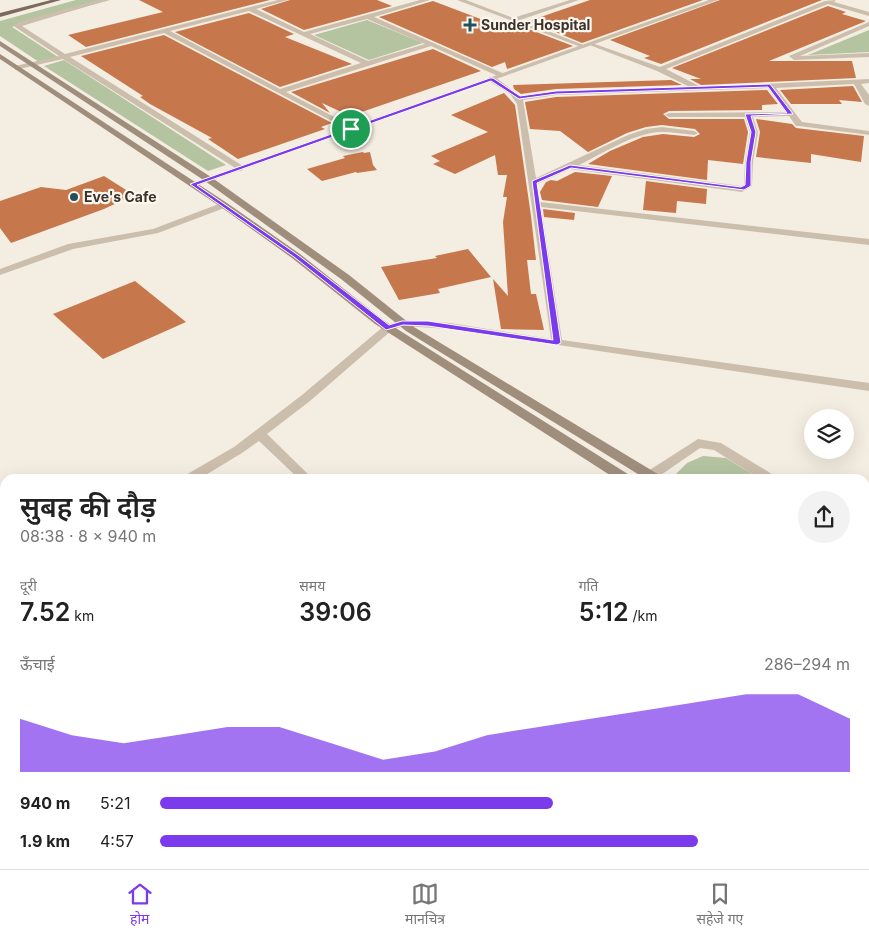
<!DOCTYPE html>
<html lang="hi">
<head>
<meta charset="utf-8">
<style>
  :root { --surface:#fff; --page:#f2f2f2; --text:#222; --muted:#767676; --line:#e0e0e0; --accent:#7c3aed }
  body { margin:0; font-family:Inter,"Noto Sans Devanagari",sans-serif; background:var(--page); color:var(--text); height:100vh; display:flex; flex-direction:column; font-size:19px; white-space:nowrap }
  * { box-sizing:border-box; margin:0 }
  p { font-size:16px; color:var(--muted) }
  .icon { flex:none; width:28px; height:28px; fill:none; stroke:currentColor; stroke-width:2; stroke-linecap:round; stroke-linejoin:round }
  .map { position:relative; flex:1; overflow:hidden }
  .drawer { position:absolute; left:0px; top:474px; width:870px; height:396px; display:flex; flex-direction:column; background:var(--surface); border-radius:15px 15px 0 0; box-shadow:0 5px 20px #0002 }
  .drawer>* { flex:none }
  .buttons { position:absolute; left:804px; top:409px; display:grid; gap:10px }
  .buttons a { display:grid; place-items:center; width:50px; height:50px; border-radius:50%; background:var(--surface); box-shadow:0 5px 20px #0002; font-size:25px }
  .pin { position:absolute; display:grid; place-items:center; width:42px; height:42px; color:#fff; margin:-21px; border:2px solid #fff; border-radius:50%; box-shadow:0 1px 5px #0007 }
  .round { display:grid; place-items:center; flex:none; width:52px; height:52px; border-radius:26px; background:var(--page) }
  .head { display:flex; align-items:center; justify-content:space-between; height:85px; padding:0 20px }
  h1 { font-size:28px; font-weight:600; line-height:38px }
  .metrics { display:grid; grid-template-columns:repeat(3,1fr); gap:8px; height:85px; padding:5px 20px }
  .metrics div { display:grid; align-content:center }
  .metrics b { font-size:25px; font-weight:600 }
  .metrics small { font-size:14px; font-weight:400 }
  .metrics p { font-size:14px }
  .chart { height:140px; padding:10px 20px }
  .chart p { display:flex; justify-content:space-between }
  .chart svg { width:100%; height:90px; margin-top:5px; fill:var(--accent); opacity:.7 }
  ul { padding:0 20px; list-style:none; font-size:16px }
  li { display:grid; grid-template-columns:80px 60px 1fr; align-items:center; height:38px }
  li i { height:12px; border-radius:6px; background:var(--accent) }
  .tab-bar { display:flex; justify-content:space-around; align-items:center; height:70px; border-top:1px solid var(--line); background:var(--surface); font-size:14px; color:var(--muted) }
  .tab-bar a { display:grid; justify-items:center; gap:2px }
  .tab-bar .active { color:var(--accent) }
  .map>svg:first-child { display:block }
  .green { fill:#b4c3a0 }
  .building { fill:#c7774c }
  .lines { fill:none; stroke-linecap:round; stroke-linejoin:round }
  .minor { fill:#ccbeac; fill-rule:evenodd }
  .tertiary { fill:#ccbeac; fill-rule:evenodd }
  .secondary { fill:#a08e7d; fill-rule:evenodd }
  .primary { fill:#7c6a5c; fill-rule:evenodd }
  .route { fill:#7c3aed; stroke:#fff; fill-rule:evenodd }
  .poi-dot { fill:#20525d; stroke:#fbf6ee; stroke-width:2 }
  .labels { text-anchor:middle; stroke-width:4.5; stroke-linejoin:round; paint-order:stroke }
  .far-poi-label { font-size:14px; font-weight:bold; fill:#3b322b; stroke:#fbf6ee; text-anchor:start }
</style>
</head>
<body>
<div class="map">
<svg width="869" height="869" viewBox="0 0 869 869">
  <rect width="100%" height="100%" fill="#f4ede1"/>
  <!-- green -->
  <g class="green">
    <path d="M 76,0 L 110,0 L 12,27 L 58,57 L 39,62 L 0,36 L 0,21 Z"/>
    <path d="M 367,20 L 423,43 L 369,60 L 314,35 Z"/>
    <path d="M 869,30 L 869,52 L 808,55 Z"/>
    <path d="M 64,60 L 226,165 L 208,171 L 44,66 Z"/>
    <path d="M 703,456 L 726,458 L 760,479 L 684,479 L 676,474 L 687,463 Z"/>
  </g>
  <!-- building -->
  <g class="building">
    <path d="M 139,0 L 270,0 L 86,47 L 68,35 L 163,12 Z"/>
    <path d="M 290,0 L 377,0 L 392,6 L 304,30 L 261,9 Z"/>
    <path d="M 590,0 L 703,0 L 582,43 L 529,21 Z"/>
    <path d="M 720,0 L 822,0 L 661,64 L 644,58 L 650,56 L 610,40 Z"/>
    <path d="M 433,1 L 507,29 L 518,25 L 573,46 L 507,69 L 505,62 L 492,67 L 379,17 Z"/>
    <path d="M 828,6 L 846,12 L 842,14 L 866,21 L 769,61 L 852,61 L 856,78 L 701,85 L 690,79 L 701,79 L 672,68 Z"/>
    <path d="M 249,13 L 294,34 L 285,37 L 352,64 L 280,87 L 175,32 Z"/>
    <path d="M 164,35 L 332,123 L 321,127 L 325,129 L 238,159 L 208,139 L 212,138 L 150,104 L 140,97 L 143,96 L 81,56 Z"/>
    <path d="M 433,49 L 481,71 L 350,116 L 322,103 L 330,113 L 291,92 Z"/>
    <path d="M 671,80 L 682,85 L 556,89 L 521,94 L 514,89 L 513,85 Z"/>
    <path d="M 853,86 L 862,102 L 839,100 L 842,104 L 791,104 L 780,90 Z"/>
    <path d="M 767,90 L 778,104 L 762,105 L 762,110 L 669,111 L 663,114 L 669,119 L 744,119 L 748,132 L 743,164 L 708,160 L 707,180 L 588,164 L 610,151 L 643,137 L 663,134 L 694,137 L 700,134 L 695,129 L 662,125 L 646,127 L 627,133 L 588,152 L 560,131 L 530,129 L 525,102 L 556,97 Z"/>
    <path d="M 504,93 L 515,105 L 531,216 L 536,260 L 527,260 L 531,294 L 536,294 L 544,330 L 501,329 L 493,279 L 508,296 L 503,222 L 507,197 L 503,197 L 507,175 L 498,175 L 495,155 L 455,174 L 433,164 L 440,161 L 431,156 L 488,132 L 451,115 Z"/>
    <path d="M 756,119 L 792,124 L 796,128 L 864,136 L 861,162 L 811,154 L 811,163 L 756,157 L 760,132 Z"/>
    <path d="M 363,152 L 364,153 L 370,152 L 373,165 L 377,170 L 357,173 L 356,172 L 322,181 L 307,169 L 345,158 L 343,156 Z"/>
    <path d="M 575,172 L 612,176 L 598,207 L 542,200 L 540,192 L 546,182 L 551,180 L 557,181 Z"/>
    <path d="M 104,176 L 134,195 L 104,209 L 11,243 L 0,228 L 0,201 L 41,187 L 66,190 Z"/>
    <path d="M 646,181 L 707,189 L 706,204 L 677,201 L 676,213 L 643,210 Z"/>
    <path d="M 543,209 L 575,213 L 574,220 L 544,217 Z"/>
    <path d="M 468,249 L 491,277 L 438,289 L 440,293 L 399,300 L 381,267 L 437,258 L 435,256 Z"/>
    <path d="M 135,281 L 186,322 L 103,359 L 53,314 Z"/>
  </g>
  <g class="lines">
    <!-- minor -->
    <g class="minor">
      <path d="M 98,0 L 108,0 L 22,26 L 65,54 L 278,0 L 288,0 L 256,9 L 304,32 L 420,0 L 430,0 L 374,17 L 507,75 L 500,77 L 431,46 L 286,92 L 354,127 L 355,129 L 351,131 L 164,33 L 70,57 L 243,166 L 243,170 L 240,171 L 63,59 L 15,70 L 15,66 L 59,56 L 15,27 L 15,25 L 21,21 ZM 249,11 L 361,63 L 280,89 L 170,31 ZM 367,19 L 425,44 L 368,61 L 310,34 Z"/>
      <path d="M 457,0 L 466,0 L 513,18 L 570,0 L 579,0 L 520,20 L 586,46 L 581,47 Z"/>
      <path d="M 836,0 L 834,2 L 869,12 L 869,16 L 828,4 L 666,69 L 701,87 L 869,79 L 869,83 L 861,84 L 869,95 L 869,106 L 865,104 L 854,84 L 776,88 L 802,122 L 869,131 L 869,135 L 799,126 L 796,126 L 789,116 L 753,117 L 758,132 L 753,162 L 752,186 L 742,192 L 570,169 L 537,184 L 540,202 L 869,239 L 869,245 L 541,207 L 562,340 L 869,383 L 869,391 L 450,329 L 403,326 L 392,330 L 310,401 L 267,434 L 313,479 L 299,479 L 259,441 L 242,453 L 199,479 L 183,479 L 184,476 L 234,447 L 302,395 L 384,326 L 402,320 L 450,323 L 551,339 L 517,104 L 510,94 L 489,81 L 489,77 L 495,77 L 520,96 L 556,91 L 690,87 L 657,71 L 587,44 L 592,43 L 660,67 L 825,1 ZM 768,88 L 786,112 L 669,113 L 665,115 L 669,117 L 745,117 L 750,132 L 745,162 L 744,185 L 741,186 L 579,165 C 602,154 637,131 663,132 C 673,132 684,134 694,135 L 698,133 L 694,131 L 662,127 L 646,129 L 628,135 L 536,178 L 523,100 L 556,95 Z"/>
      <path d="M 869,22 L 869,26 L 800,56 L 869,53 L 869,57 L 794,60 L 789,56 Z"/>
      <path d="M 224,202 L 229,205 L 227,207 L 158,233 L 73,249 L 0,275 L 0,269 L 68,244 L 153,229 Z"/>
      <path d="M 698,439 L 721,443 L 775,476 L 776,479 L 760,479 L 714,450 L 700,448 L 655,479 L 645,479 L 643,476 L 645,473 Z"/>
      <path d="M 865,532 L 869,533 L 869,545 L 865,544 Z"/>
      <path d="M 5,549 L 5,560 L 0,561 L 0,550 Z"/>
      <path d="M 869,639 L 869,654 L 865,655 L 865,640 Z"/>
      <path d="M 198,865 L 220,865 L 219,869 L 197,869 Z"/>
      <path d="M 630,865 L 651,865 L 650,869 L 629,869 Z"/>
    </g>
    <!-- tertiary -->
    <path class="tertiary" d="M 709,0 L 718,0 L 196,186 L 193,187 L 189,184 Z"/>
    <!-- secondary -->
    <g class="secondary">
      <path d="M 0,41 L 211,177 L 349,275 L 414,327 L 661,476 L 662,479 L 646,479 L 406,331 L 341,279 L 205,181 L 0,46 Z"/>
      <path d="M 0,54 L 227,203 L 300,254 L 383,320 L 631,476 L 632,479 L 616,479 L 375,324 L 292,258 L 221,207 L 0,59 Z"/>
      <path d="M 865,600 L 869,601 L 869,614 L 865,613 Z"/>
      <path d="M 865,626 L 869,627 L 869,640 L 865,639 Z"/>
    </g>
    <!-- primary -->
    <path class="primary" d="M 51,0 L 61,0 L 0,17 L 0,13 Z"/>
  </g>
  <!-- route -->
  <path class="route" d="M 490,78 L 493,78 L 520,96 L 556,91 L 770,84 L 793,114 L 751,116 L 756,132 L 751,162 L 751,186 L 744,190 L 571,168 L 537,183 L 561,343 L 557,345 L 428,326 L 403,325 L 386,330 L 294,257 L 190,184 ZM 491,81 L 519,99 L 556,94 L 768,87 L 787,113 L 745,114 L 751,132 L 746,162 L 745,185 L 741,187 L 570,165 L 532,181 L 553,340 L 428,321 L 402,321 L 389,325 L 298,255 L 197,185 Z"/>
  <!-- markers -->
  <g class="poi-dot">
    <path d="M467.5 17.5h5v5h5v5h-5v5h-5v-5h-5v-5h5z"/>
    <circle cx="74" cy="197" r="5"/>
  </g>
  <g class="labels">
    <!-- far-poi labels -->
    <g class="far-poi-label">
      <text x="481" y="30">Sunder Hospital</text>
      <text x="84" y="202">Eve's Cafe</text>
    </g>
  </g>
</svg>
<div class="buttons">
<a><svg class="icon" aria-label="layers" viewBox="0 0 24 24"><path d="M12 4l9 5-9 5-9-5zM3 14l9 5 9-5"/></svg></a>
</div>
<div class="pin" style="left:351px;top:129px;background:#1e9e55"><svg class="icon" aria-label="arrive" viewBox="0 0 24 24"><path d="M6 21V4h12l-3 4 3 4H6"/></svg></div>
<section class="drawer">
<div class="head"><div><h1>सुबह की दौड़</h1><p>08:38 · 8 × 940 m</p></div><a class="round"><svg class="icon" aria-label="share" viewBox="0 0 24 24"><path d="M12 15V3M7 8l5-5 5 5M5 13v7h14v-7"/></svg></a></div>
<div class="metrics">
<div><p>दूरी</p><b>7.52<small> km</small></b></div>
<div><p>समय</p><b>39:06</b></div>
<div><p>गति</p><b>5:12<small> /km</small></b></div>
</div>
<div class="chart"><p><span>ऊँचाई</span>286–294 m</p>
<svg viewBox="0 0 160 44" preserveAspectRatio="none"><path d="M0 44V18L10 26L20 30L30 26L40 22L50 22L60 30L70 38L80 34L90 26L100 22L110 18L120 14L130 10L140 6L150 6L160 18V44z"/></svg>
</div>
<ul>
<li><b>940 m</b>5:21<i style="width:57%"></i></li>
<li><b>1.9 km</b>4:57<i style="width:78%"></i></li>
</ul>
</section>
</div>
<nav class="tab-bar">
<a class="active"><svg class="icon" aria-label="home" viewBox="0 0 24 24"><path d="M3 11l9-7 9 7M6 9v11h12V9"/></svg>होम</a>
<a><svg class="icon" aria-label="map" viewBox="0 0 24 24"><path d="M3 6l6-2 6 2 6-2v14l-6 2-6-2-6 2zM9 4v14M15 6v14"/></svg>मानचित्र</a>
<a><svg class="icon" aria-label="saved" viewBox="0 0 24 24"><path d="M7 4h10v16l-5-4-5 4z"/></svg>सहेजे गए</a>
</nav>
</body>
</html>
